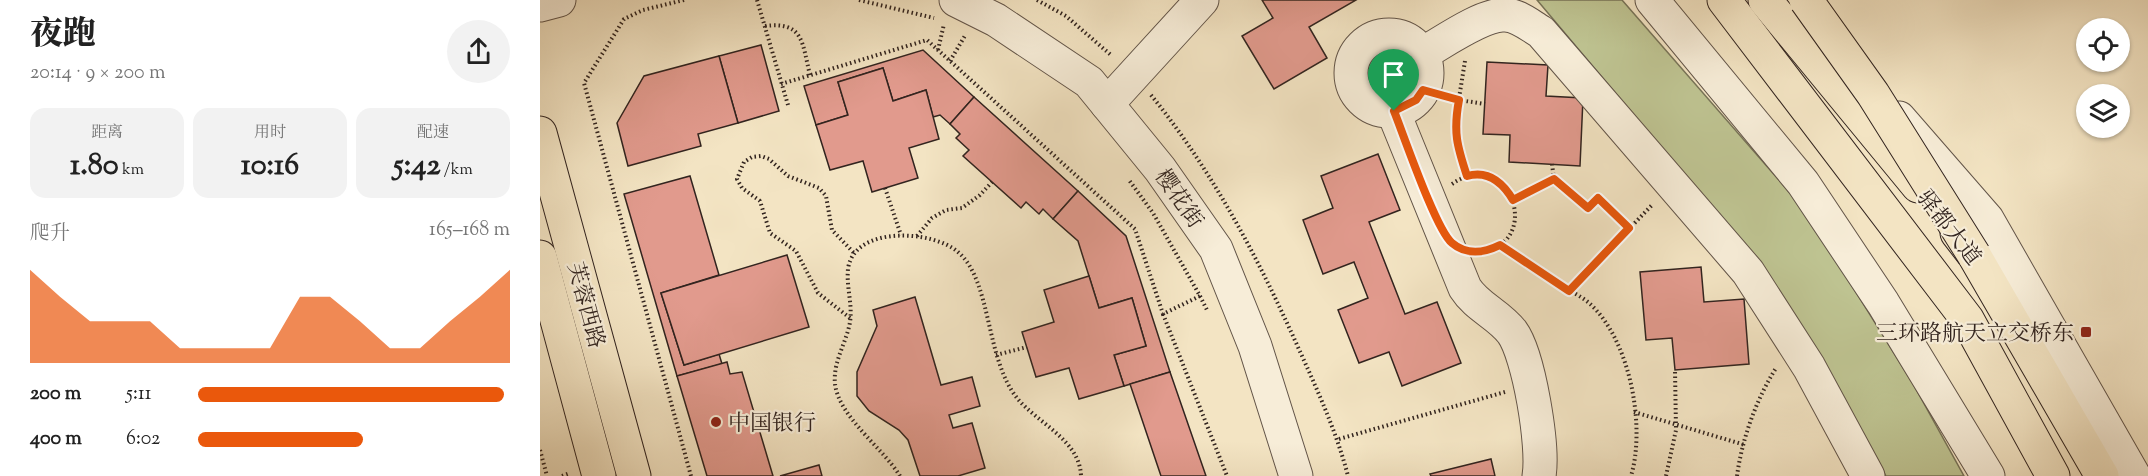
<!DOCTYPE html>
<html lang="zh">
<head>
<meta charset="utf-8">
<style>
  :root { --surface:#fff; --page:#f2f2f2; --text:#222; --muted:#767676; --accent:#ea580c }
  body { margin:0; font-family:"Sorts Mill Goudy","Noto Serif SC",serif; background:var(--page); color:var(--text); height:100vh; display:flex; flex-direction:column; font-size:22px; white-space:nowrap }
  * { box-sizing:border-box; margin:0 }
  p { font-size:20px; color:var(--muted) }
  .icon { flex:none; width:33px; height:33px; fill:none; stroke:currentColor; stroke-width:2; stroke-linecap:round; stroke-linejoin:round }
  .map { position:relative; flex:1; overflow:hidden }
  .panel { display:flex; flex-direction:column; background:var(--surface); width:540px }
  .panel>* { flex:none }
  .buttons { position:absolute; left:1536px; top:18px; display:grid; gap:12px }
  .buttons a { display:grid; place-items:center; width:54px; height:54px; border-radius:50%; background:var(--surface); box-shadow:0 2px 4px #0004; font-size:30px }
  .pin { position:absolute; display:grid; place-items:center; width:51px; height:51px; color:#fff; margin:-62px -26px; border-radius:50% 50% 50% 0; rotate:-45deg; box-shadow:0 0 6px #0007 }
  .pin .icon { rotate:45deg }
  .round { display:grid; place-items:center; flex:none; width:63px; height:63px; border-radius:32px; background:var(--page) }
  .overview { display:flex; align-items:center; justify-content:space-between; height:102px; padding:0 30px }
  h1 { font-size:33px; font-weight:800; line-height:45px }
  .stats { display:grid; grid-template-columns:repeat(3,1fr); gap:9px; height:102px; padding:6px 30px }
  .stats div { display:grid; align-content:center; border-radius:15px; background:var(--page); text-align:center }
  .stats b { font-size:30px; font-weight:800 }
  .stats small { font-size:16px; font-weight:400 }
  .stats p { font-size:16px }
  .chart { height:168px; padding:12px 30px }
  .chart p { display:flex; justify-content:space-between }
  .chart svg { width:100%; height:108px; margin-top:6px; fill:var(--accent); opacity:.7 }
  ul { padding:0 30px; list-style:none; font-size:20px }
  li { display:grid; grid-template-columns:96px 72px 1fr; align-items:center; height:45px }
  li i { height:15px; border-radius:8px; background:var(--accent) }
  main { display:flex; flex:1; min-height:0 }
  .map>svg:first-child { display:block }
  .green { fill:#bec391; stroke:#787458; stroke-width:1.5 }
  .building { fill:#e19a8d; stroke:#32241f; stroke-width:1.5 }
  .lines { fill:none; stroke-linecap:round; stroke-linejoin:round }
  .minor-casing { stroke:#625448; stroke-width:35 }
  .major-casing { stroke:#32241f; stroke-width:35 }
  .path { stroke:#32241f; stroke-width:4; stroke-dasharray:1.5 3; stroke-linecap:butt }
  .minor { stroke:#f7edd8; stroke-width:33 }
  .major { stroke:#f3e4c3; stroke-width:33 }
  .highway-bridge-casing { stroke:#32241f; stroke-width:35; stroke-linecap:butt }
  .highway-bridge { stroke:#f3e4c3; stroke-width:33 }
  .route-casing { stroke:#fff; stroke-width:12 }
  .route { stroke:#ea580c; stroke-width:8 }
  .poi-dot { fill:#8f2418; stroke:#f7edd8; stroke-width:2 }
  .labels { text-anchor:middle; stroke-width:4.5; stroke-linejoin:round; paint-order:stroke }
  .street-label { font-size:22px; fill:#32241f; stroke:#f7edd8 }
  .poi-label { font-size:22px; fill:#32241f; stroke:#f7edd8; text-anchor:end }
</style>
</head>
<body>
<main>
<section class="panel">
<div class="overview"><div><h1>夜跑</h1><p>20:14 · 9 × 200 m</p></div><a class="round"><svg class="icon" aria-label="share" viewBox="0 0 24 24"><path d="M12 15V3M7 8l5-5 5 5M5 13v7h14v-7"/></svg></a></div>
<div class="stats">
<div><p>距离</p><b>1.80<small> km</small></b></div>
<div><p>用时</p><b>10:16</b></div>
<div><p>配速</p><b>5:42<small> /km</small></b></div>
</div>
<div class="chart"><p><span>爬升</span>165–168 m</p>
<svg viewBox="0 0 160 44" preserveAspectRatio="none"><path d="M0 44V6L10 17L20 27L30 27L40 27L50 38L60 38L70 38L80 38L90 17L100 17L110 27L120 38L130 38L140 27L150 17L160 6V44z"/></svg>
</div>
<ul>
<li><b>200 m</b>5:11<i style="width:98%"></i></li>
<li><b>400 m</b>6:02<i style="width:53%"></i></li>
</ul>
</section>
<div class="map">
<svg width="1608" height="476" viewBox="0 0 1608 476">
  <rect width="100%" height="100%" fill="#f3e4c3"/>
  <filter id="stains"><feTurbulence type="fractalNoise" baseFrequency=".00333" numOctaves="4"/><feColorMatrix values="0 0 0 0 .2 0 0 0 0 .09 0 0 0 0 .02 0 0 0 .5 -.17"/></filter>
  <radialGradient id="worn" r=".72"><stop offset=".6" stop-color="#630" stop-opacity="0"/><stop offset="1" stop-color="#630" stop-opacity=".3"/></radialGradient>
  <!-- green -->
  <path class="green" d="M 997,0 L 1082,0 L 1264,209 L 1372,382 L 1424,476 L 1346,476 L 1286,367 L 1221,266 Z"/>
  <!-- building -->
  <g class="building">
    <path d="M 722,0 L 816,0 L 769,27 L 787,58 L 734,89 L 702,36 L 733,18 Z"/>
    <path d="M 221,45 L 239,111 L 198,123 L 179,56 Z"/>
    <path d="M 383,50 L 434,97 L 410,124 L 400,115 L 393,117 L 386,90 L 353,101 L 343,68 L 298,82 L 308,115 L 276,125 L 264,86 Z"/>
    <path d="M 179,56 L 198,123 L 158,134 L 161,146 L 88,166 L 77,123 L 104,76 Z"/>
    <path d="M 947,62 L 1008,65 L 1006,96 L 1043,98 L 1040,166 L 969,162 L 970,135 L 943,134 Z"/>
    <path d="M 343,68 L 353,101 L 386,90 L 399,139 L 369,148 L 378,178 L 332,192 L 323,161 L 290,170 L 276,125 L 308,115 L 298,82 Z"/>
    <path d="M 434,97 L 538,191 L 513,219 L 503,209 L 499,214 L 486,202 L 481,208 L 423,156 L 429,150 L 416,138 L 420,134 L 410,124 Z"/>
    <path d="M 838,154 L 860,210 L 829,222 L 865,314 L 897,302 L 921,363 L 862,386 L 849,352 L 819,363 L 798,310 L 828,298 L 814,262 L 783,274 L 763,220 L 793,208 L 781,176 Z"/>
    <path d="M 150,176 L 179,275 L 121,293 L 144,365 L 179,354 L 182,364 L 137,376 L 84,194 Z"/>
    <path d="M 538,191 L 586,236 L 630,372 L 584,386 L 574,355 L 606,346 L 592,298 L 559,308 L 538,241 L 513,219 Z"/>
    <path d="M 247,255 L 269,327 L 144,365 L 121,293 Z"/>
    <path d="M 1161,267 L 1164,302 L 1204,299 L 1209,364 L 1135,370 L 1132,338 L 1106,340 L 1100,272 Z"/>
    <path d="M 549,276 L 559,308 L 592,298 L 606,346 L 574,355 L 584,386 L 539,399 L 529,368 L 496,377 L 482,332 L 514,322 L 504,290 Z"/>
    <path d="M 375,297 L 401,385 L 432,377 L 440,406 L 409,415 L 413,428 L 432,423 L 445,468 L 418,476 L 380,476 L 368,440 L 359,430 L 329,411 L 317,396 L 317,372 L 337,326 L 333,310 Z"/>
    <path d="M 187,362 L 190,374 L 202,372 L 233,476 L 167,476 L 137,376 Z"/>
    <path d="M 630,372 L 666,476 L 621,476 L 590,384 Z"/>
    <path d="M 951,459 L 955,476 L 891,476 L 890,474 Z"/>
    <path d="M 279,465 L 282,476 L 240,476 Z"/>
  </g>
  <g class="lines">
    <!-- minor casing -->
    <g class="minor-casing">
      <g id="minor">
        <path d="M 416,0 L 456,20 L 549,82 L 620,169 L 676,249 L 715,346 L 756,476"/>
        <path d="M 1112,0 L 1263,183 L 1343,303 L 1448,476"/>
        <path d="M 0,5 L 19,0"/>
        <circle cx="849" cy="73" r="38"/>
        <path d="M 882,54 C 902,43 941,15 963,15 C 977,14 989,25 1001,32 L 1208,272 L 1269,367 L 1328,476"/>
        <path d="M 567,104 L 662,0"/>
        <path d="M 853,111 L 925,288 C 937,307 958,314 972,332 C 989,355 1004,447 999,476"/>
        <path d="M 1359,118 L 1447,219 L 1594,476"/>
      </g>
    </g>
    <!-- major casing -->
    <g class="major-casing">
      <g id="major">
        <path d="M 1184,0 L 1427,319 L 1513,476"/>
        <path d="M 1225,0 L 1378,186"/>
        <path d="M 0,133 L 94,476"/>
        <path d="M 1417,233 L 1434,255 L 1562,476"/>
        <path d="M 0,257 L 59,476"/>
      </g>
    </g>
    <!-- path -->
    <g class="path">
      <path d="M 144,0 L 103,10 L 84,19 L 44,83 L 151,476"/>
      <path d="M 217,0 L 248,105"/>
      <path d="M 319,0 L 394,18"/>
      <path d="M 497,0 L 526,16 L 572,56"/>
      <path d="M 225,26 C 264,21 262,43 270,75"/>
      <path d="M 398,50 L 404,24"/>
      <path d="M 410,61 L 426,34"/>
      <path d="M 925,61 L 915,123 L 916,142 L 927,176"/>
      <path d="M 241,84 L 387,40 L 595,229 L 623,314 L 660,296 L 613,213 L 589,180"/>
      <path d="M 883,90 L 919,100 L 945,104"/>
      <path d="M 611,95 C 675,174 721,264 762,356 C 780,396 797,434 808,476"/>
      <path d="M 1012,164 L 1014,179"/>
      <path d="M 912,184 C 970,144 1005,244 940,252"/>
      <path d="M 345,188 L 361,235"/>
      <path d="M 973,200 L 1014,179 L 1048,208 L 1058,198 L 1089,228"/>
      <path d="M 377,236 L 392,218 L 406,210 L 422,208 L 440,195 L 452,182"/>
      <path d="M 960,245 C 978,259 997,272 1017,284 C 1027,290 1040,295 1049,303 C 1090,339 1106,426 1091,476"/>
      <path d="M 1029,291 L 1113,204"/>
      <path d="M 660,296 L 668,312"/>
      <path d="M 623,314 L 687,476"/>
      <path d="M 310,318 L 278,293 L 256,251 L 230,233 L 220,201 L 202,188 L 197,179 L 204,162 L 212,157 L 221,156 L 229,159 L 248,176 L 279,188 L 286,196 L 292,230 L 315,254"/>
      <path d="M 456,355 L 487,347"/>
      <path d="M 1094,412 L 1205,445"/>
      <path d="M 799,439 L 965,392"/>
      <path d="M 0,450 L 7,476"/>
      <path d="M 22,476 L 30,473"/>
      <path d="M 360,476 C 343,448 299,417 295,384 C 293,363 304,347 309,327 C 314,307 306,289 308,269 C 314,225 393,230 418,252 C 452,281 445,358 477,398 C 497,423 540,440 541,476"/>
      <path d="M 1126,476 L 1136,430 L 1135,370"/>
      <path d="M 1197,476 C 1202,439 1216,400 1236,368"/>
    </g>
    <!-- minor -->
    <use href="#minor" class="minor"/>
    <!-- major -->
    <use href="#major" class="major"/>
    <!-- highway-bridge casing -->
    <g class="highway-bridge-casing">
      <path id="highway-bridge" d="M 1266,0 L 1333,94 L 1434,255"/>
    </g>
    <!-- highway-bridge -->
    <use href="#highway-bridge" class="highway-bridge"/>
  </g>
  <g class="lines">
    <!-- route casing -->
    <g class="route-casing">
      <path id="route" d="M 883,90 L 919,100 C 913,132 917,146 927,176 C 948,170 963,183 973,200 L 1014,179 L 1048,208 L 1058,198 L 1089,228 L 1029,291 L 960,245 C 944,253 926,255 912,243 C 896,230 864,136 854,111 L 876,100 Z"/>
    </g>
    <!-- route -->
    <use href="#route" class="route"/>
  </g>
  <!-- markers -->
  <g class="poi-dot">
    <rect x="1540" y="326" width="12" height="12" rx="3"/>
    <circle cx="176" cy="422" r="6"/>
  </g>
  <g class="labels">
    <!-- street labels -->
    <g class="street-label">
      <text transform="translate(640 198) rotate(55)" y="8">樱花街</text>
      <text transform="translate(1410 227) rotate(52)" y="8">驿都大道</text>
      <text transform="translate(47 305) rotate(75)" y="8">芙蓉西路</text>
    </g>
    <!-- poi labels -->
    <g class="poi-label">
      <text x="1534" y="340">三环路航天立交桥东</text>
      <text x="188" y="430" text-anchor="start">中国银行</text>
    </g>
  </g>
  <rect width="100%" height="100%" filter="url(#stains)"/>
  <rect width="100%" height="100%" fill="url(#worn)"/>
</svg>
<div class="buttons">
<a><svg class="icon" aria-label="locate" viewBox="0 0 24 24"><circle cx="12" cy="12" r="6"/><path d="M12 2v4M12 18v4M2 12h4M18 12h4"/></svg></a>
<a><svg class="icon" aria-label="layers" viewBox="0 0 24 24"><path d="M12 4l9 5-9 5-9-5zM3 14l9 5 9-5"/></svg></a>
</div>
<div class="pin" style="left:854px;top:111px;background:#1e9e55"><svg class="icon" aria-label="arrive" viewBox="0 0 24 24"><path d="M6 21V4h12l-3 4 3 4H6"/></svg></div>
</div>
</main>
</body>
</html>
